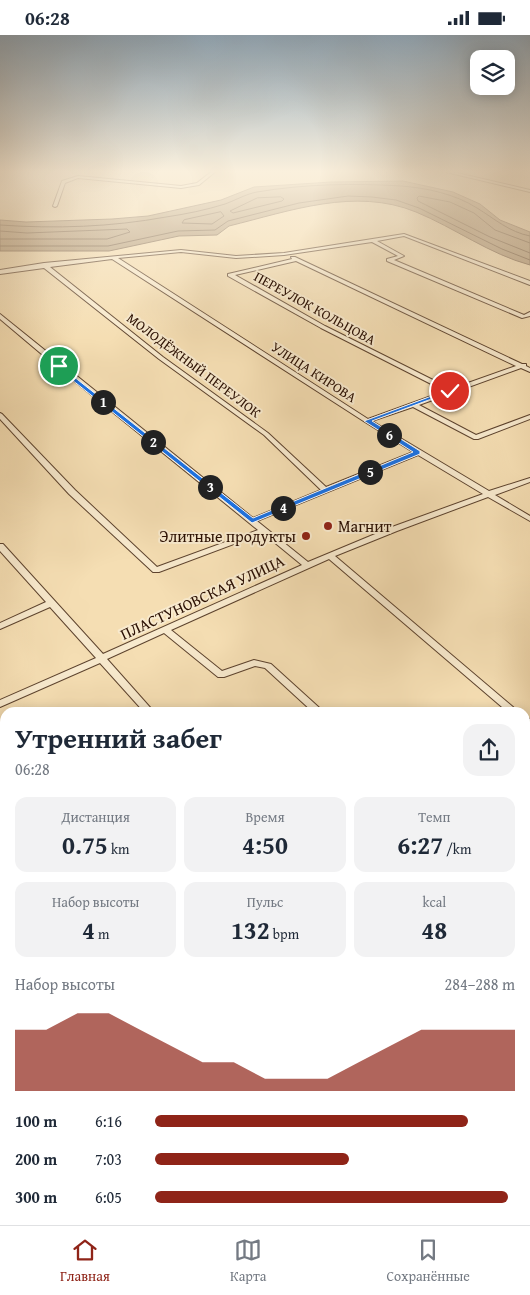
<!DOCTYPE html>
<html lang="ru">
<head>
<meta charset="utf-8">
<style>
  :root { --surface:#fff; --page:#f2f2f3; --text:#1f2937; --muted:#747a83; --line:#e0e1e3; --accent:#8f2418 }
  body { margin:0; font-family:"Gentium Book Plus",serif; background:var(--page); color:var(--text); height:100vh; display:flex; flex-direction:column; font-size:19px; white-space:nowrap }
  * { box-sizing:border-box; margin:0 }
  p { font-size:16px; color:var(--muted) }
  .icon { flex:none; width:28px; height:28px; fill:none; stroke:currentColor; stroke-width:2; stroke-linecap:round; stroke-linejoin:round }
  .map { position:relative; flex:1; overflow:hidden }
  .panel { position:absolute; left:0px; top:672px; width:530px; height:518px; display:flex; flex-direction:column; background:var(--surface); border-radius:15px 15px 0 0; box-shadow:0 2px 12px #0003 }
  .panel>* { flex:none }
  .buttons { position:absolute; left:470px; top:15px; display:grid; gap:10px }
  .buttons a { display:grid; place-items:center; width:45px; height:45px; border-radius:10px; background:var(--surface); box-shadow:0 2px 12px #0003; font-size:25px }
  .pin { position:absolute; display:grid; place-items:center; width:42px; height:42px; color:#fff; margin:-21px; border:2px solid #fff; border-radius:50%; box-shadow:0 1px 5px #0007 }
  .km { position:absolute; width:25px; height:25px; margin:-12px; border-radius:50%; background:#222; color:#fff; font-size:14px; line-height:25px; text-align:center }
  .round { display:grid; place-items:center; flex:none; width:52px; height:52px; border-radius:15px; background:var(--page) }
  .overview { display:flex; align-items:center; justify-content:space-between; height:85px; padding:0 15px }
  h1 { font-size:28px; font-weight:700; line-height:38px }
  .stats { display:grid; grid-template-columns:repeat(3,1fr); gap:8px; height:85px; padding:5px 15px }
  .stats div { display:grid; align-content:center; border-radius:12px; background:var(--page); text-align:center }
  .stats b { font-size:25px; font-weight:700 }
  .stats small { font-size:14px; font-weight:400 }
  .stats p { font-size:14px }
  .chart { height:140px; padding:10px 15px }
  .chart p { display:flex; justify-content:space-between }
  .chart svg { width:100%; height:90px; margin-top:5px; fill:var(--accent); opacity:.7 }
  ul { padding:0 15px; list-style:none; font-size:16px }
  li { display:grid; grid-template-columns:80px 60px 1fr; align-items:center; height:38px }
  li i { height:12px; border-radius:6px; background:var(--accent) }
  .status { display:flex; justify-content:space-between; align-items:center; height:35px; padding:0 25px; background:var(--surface); direction:ltr }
  .status svg { height:14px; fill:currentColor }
  .dock { display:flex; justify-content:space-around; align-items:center; height:70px; border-top:1px solid var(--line); background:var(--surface); font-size:14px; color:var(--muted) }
  .dock a { display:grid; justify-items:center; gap:2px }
  .dock .current { color:var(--accent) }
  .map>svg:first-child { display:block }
  .water { fill:#b09877; stroke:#7a6148 }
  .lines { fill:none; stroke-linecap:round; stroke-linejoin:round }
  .shore { stroke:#6d543c; stroke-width:1 }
  .minor-casing { stroke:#5d432e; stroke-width:2 }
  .tertiary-casing { stroke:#5d432e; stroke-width:2 }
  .minor { fill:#f8eace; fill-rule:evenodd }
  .tertiary { fill:#f8eace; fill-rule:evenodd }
  .route { fill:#1a73e8; stroke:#fff }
  .poi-dot { fill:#8f2418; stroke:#f8eace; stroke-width:2 }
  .labels { text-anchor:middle; stroke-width:4; stroke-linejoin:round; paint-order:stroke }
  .far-street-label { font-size:14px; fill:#2a0f02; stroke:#f8eace }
  .poi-label { font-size:16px; fill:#2a0f02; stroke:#f8eace; text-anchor:start }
  .street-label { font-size:16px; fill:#2a0f02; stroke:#f8eace }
</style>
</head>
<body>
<div class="status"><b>06:28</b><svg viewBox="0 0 49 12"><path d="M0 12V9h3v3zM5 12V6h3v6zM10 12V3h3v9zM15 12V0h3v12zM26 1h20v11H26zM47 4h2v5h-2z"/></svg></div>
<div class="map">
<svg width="530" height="1190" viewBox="0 0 530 1190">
  <rect width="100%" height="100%" fill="#f5deb3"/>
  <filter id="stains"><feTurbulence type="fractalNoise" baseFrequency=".004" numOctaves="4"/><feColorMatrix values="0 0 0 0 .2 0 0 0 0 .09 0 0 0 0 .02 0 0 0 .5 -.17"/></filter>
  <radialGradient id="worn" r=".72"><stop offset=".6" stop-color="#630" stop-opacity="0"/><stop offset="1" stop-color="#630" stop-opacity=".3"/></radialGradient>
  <!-- water -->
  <path class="water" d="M 403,146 L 453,157 L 480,169 L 500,185 L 530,197 L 530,230 C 489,219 455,193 416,177 C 355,152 290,176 229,191 L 217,200 L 179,201 L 109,216 L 0,216 L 0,185 L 26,187 L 112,184 L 148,181 L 221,165 L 254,152 L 331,147 Z"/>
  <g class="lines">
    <!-- shore -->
    <g class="shore">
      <path d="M 281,162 L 284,164 L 282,166 L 233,178 L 230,176 L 257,163 Z"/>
      <path d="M 221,177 L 224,181 L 212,189 L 182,188 L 184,185 Z"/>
      <path d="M 0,190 C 56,194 111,192 166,182 C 186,179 206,175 225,169 C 236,165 246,159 257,157 C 304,149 354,148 401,151 C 427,153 455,159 477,173 C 495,184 509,197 530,201"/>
      <path d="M 0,196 L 27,198 L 127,194 L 130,197 L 107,204 L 0,204"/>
      <path d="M 530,208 L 495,195 L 474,178 L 450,167 L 419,161 L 417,163 L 418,166 L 490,202 L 530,218"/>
      <path d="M 0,211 L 108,211 L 178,196 L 215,195 L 228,186 L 299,168 L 348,161 L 372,162 L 396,165 L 419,173 L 502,214 L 530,225"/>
    </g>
    <!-- minor casing -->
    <g class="minor-casing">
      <g id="minor">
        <path d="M 211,137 L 215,137 L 199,150 L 181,153 L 78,143 L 65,148 L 57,171 L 55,172 L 53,171 L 62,146 L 78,141 L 181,151 L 197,148 Z"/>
        <path d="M 446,137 L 453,137 L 530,155 L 530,157 Z"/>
        <path d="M 404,199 L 530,246 L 530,250 L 404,201 L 377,206 L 404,221 L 394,225 L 524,280 L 530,277 L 530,281 L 522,283 L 387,226 L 387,224 L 398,221 L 372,207 L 284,220 L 236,223 L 181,217 L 118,223 L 368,384 L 445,356 L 321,293 L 228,241 L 228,239 L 292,224 L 291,222 L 295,222 L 522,329 L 526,329 L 526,331 L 530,333 L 530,337 L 521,333 L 419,370 L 476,400 L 530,380 L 530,384 L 478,404 L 474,404 L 413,372 L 372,386 L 489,456 L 530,443 L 530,447 L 495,460 L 530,481 L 530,486 L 488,462 L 397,496 L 335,521 L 520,678 L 509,678 L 329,524 L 171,595 L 222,636 L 254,625 L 271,629 L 325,678 L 314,678 L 265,633 L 255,631 L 224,642 L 218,642 L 164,598 L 107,624 L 155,678 L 145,678 L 100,628 L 0,672 L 0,665 L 96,623 L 50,572 L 0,594 L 0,588 L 46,567 L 0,516 L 0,509 L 3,509 L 103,619 L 302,530 L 263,498 L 159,537 L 153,537 L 69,459 L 0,384 L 0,378 L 2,379 L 75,455 L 157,532 L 258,495 L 57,332 L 0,284 L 0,279 L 253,483 L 321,455 L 264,400 L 159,324 L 44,233 L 0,239 L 0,235 L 44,228 L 181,215 L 236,221 L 284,218 ZM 112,224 L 365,387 L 413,417 L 326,452 L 268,398 L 163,322 L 50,232 ZM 296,226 L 516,331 L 451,354 L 325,291 L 235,240 ZM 418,420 L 483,459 L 392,492 L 308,527 L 257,486 Z"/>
        <path d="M 525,682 L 530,684 L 530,692 L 525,690 Z"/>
        <path d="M 525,870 L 530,873 L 530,886 L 525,883 Z"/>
        <path d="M 525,1064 L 530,1067 L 530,1084 L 525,1082 Z"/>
        <path d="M 530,1131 L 530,1146 L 525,1148 L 525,1133 Z"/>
        <path d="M 424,1185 L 440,1185 L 442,1188 L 443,1185 L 463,1185 L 461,1190 L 426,1190 Z"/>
      </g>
    </g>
    <!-- tertiary casing -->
    <g class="tertiary-casing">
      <g id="tertiary">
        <path d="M 0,882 L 5,884 L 5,902 L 0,900 Z"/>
        <path d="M 177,1185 L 194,1185 L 196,1190 L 179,1190 Z"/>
      </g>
    </g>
    <!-- minor -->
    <use href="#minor" class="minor"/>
    <!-- tertiary -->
    <use href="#tertiary" class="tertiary"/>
  </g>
  <!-- sky -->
  <linearGradient id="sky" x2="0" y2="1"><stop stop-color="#91a9bb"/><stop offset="0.45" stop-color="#faf0dd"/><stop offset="1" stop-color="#faf0dd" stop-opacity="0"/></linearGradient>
  <rect width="530" height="303" fill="url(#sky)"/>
  <!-- route -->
  <path class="route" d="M 59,330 L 253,483 L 413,417 L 364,386 L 448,355 L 453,356 L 372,386 L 420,416 L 420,419 L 252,488 L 57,333 Z"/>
  <!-- markers -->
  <g class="poi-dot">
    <circle cx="328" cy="491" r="5"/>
    <circle cx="306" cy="501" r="5"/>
  </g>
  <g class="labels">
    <!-- far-street labels -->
    <g class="far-street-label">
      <text transform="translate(315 273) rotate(29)" y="5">ПЕРЕУЛОК КОЛЬЦОВА</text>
      <text transform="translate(194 330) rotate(37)" y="5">МОЛОДЁЖНЫЙ ПЕРЕУЛОК</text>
      <text transform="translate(314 337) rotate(33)" y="5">УЛИЦА КИРОВА</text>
    </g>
    <!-- poi labels -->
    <g class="poi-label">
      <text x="338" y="497">Магнит</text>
      <text x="296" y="507" text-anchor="end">Элитные продукты</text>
    </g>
    <!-- street labels -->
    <g class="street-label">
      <text transform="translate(202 562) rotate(-25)" y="6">ПЛАСТУНОВСКАЯ УЛИЦА</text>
    </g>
  </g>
  <rect width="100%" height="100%" filter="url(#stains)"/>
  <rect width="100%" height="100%" fill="url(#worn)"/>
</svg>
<div class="buttons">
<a><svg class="icon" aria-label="layers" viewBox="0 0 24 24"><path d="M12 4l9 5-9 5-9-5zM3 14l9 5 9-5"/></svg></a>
</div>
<div class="pin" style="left:59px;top:331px;background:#1e9e55"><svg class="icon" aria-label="arrive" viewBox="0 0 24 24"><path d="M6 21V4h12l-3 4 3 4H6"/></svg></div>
<div class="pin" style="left:450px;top:356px;background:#d93025"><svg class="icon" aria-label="check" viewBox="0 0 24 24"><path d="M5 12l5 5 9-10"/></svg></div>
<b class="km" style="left:103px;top:367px">1</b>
<b class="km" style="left:153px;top:407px">2</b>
<b class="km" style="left:210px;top:452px">3</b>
<b class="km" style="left:283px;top:473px">4</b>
<b class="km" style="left:370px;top:437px">5</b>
<b class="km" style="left:389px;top:400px">6</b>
<section class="panel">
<div class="overview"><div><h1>Утренний забег</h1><p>06:28</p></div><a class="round"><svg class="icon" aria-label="share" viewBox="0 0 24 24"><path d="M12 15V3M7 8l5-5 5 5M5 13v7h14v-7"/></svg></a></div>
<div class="stats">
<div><p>Дистанция</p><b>0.75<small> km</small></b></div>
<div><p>Время</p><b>4:50</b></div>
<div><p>Темп</p><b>6:27<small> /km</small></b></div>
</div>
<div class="stats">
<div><p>Набор высоты</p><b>4<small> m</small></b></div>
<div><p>Пульс</p><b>132<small> bpm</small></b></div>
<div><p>kcal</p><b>48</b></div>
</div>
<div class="chart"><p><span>Набор высоты</span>284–288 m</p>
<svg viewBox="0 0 160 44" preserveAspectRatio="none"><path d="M0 44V14L10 14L20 6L30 6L40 14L50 22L60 30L70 30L80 38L90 38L100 38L110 30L120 22L130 14L140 14L150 14L160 14V44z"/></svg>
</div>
<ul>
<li><b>100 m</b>6:16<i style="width:87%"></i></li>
<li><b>200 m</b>7:03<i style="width:54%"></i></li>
<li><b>300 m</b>6:05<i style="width:98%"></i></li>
</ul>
</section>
</div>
<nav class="dock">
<a class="current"><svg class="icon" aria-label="home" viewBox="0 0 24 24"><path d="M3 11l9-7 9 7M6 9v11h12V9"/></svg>Главная</a>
<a><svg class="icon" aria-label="map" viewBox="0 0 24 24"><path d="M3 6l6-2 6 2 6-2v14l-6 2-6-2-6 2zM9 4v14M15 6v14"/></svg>Карта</a>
<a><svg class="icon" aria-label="saved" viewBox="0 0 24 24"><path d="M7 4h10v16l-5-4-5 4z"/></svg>Сохранённые</a>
</nav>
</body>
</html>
